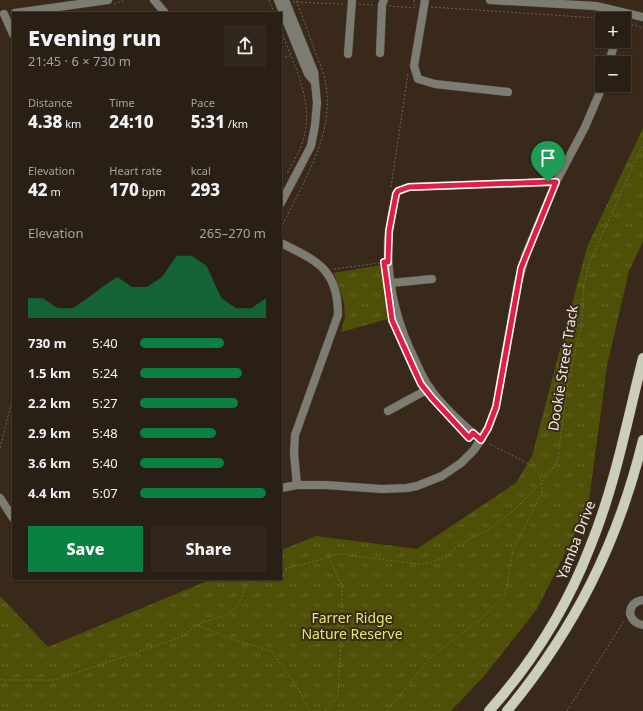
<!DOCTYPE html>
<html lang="en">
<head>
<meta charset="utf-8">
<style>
  :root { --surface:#2a1f14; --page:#32271d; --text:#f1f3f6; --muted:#a5a2a0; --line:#463d34; --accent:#0b8043 }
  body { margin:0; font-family:"Noto Sans",sans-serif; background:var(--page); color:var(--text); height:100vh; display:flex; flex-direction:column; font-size:15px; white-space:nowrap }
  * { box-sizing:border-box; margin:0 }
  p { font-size:13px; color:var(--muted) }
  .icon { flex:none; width:22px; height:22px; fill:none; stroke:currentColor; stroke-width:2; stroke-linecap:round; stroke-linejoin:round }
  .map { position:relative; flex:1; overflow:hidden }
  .panel { position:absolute; left:12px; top:12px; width:270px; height:568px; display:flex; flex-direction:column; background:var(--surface); border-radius:0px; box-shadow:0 1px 3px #0004,0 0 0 1px var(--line) }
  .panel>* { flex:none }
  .fabs { position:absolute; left:595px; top:12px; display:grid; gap:8px }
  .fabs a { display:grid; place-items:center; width:36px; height:36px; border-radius:0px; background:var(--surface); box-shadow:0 1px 3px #0004,0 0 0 1px var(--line); font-size:20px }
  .pin { position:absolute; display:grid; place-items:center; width:34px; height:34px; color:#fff; margin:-41px -17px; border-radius:50% 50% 50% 0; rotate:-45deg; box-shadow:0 0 4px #0007 }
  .pin .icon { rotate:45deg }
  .round { display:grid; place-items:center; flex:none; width:42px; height:42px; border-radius:0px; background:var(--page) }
  .head { display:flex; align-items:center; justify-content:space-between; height:68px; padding:0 16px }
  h1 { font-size:22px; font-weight:800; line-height:30px }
  .stats { display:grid; grid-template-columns:repeat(3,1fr); gap:6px; height:68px; padding:4px 16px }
  .stats div { display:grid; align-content:center }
  .stats b { font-size:17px; font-weight:800 }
  .stats small { font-size:11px; font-weight:400 }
  .stats p { font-size:11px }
  .chart { height:112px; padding:8px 16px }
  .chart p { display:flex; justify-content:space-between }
  .chart svg { width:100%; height:72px; margin-top:4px; fill:var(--accent); opacity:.7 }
  .action { display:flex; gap:8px; margin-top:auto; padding:8px 16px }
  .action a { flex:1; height:46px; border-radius:0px; background:var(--accent); color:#fff; font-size:16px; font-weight:800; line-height:46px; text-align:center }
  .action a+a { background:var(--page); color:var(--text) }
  ul { padding:0 16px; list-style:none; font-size:13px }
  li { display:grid; grid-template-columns:64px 48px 1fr; align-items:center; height:30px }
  li i { height:10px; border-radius:5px; background:var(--accent) }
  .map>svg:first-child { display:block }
  .park { fill:url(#park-tufts) }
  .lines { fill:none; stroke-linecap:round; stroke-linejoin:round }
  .minor-casing { stroke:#524436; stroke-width:9 }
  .major-casing { stroke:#524436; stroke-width:11 }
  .path { stroke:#726457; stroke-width:1; stroke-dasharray:2 2; stroke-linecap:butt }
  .minor { stroke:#7b7d73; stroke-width:8 }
  .major { stroke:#caceba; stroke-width:10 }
  .route-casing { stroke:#fff; stroke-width:8 }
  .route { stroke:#e11d48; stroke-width:5 }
  .labels { text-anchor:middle; stroke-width:4; stroke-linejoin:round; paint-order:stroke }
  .street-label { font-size:14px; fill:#f4eae0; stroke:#38291a }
  .park-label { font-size:14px; fill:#e3e965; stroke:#38291a }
</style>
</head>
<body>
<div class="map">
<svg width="643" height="711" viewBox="0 0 643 711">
  <defs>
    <pattern id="park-tufts" width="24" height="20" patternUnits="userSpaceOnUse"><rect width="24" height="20" fill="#4d5006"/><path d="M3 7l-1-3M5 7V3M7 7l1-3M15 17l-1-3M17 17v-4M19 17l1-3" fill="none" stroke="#67692a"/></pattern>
  </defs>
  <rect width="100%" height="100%" fill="#38291a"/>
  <!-- park -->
  <g class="park">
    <path d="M 643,128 L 643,242 L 629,271 L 607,366 L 588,508 L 537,609 L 485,675 L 451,711 L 0,711 L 0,596 L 48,647 L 212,579 L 281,579 L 281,550 L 316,536 L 417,549 L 516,483 L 532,456 L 587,247 Z"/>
    <path d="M 381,265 L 388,319 L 341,332 L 345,317 L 344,303 L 334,273 Z"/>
  </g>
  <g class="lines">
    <!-- minor casing -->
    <g class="minor-casing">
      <g id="minor">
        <path d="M 154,0 L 165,13"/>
        <path d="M 278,0 L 308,74 L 314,81"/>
        <path d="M 425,0 L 414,66 L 418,79 L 435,84 L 508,92"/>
        <path d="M 490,0 L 596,6 L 643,17"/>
        <path d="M 15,13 L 108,0"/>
        <path d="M 4,14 L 13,34"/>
        <path d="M 380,53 L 382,5 L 384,0"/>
        <path d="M 348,54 L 352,0"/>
        <path d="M 609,63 L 615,41"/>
        <path d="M 281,203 L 311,146 L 315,125 L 317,103 L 314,72 L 285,0"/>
        <path d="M 281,243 C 317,261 338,269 338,315 L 295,435 L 294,454 L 297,485"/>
        <path d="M 391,283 L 432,279"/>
        <path d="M 388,411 L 430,388"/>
        <path d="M 481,440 C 463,425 442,406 429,387 C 423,379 419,369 415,360 C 397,324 387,283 388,242 C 389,226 393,210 396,194 L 398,191 L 409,187 L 556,182"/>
        <path d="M 281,488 L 297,485 L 325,485 L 382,489 L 407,488 L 417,486 L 442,476 L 461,463 L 474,450 L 488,428 L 496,407 L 518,283 L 526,254 L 556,182 L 585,127 L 603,85"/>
        <path d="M 0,498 L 13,518"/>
        <path d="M 643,600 C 635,601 630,606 630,614 C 632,621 636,624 643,625"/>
      </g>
    </g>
    <!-- major casing -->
    <g class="major-casing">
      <g id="major">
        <path d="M 489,711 C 532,663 567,607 590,547 C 615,486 627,421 643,358"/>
        <path d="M 507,711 C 574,630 618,543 643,440"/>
      </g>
    </g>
    <!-- path -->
    <g class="path">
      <path d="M 269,0 L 274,13"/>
      <path d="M 414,0 L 414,4 L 416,7"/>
      <path d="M 293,2 L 344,4"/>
      <path d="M 114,4 L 125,0"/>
      <path d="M 359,4 L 374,5"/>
      <path d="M 389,6 L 416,8"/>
      <path d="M 431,7 L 612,19"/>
      <path d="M 624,22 L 643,28"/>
      <path d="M 281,31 C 294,64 315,104 303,140 C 300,152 292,163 287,174"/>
      <path d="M 281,58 L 290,56"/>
      <path d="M 599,79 L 602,68"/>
      <path d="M 391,187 L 408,74"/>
      <path d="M 281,228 C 301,186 331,141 327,93 C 326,77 319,61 313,46 C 308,31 302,15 296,0"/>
      <path d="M 334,269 L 380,263"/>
      <path d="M 0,448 L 13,396"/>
      <path d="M 281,570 L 319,560 L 333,555 L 340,554 L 418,564 L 428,563 L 444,558 L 462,543 L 491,528 L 514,510 L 542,482 L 538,472 L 531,465 L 488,443"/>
      <path d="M 197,625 L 232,639 L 271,651 L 297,686 L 310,711"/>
      <path d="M 0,679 L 2,680 L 55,680 L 179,638 L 202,622 L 227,615 L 233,611 L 242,598 L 245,585 L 251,579"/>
      <path d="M 325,711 L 338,696 L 342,626 L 342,586 L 329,557"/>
      <path d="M 387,711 L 431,657 L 481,619 L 505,596 L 513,550 L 542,492 L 542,482 L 553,468 L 558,457 L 568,381 L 582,323 L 584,285 L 589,264 L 643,144"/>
      <path d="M 567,711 L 624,621"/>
    </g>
    <!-- minor -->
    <use href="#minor" class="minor"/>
    <!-- major -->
    <use href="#major" class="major"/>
  </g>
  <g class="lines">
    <!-- route casing -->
    <g class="route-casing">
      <path id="route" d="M 548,182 L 556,182 L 521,268 L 496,407 L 488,428 L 481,440 L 473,433 L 469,438 L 432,398 L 421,384 L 414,369 L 392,320 L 384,262 L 388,262 L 389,231 L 396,194 L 398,191 L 409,187 Z"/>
    </g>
    <!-- route -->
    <use href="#route" class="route"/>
  </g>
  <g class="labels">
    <!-- street labels -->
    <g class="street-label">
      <text transform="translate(563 368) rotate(-81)" y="5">Dookie Street Track</text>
      <text transform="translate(576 540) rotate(-69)" y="5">Yamba Drive</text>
    </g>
    <!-- park labels -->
    <g class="park-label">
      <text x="352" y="623">Farrer Ridge<tspan x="352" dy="16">Nature Reserve</tspan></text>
    </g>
  </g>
</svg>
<div class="fabs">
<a>+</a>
<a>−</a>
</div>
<div class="pin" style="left:548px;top:182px;background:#1e9e55"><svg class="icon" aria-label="arrive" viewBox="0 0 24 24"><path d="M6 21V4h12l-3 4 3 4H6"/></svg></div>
<section class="panel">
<div class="head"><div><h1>Evening run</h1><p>21:45 · 6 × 730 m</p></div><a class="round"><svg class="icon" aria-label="share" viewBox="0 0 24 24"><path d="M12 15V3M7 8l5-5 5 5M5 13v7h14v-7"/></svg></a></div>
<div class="stats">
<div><p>Distance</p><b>4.38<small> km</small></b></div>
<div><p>Time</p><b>24:10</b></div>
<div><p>Pace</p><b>5:31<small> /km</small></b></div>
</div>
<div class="stats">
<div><p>Elevation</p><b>42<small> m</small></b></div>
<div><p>Heart rate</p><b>170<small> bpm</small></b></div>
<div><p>kcal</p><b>293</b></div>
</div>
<div class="chart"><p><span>Elevation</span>265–270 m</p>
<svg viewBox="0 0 160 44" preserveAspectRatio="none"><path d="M0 44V32L10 32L20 38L30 38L40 32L50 25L60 19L70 25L80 25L90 19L100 6L110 6L120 12L130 32L140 38L150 38L160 32V44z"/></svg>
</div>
<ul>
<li><b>730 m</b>5:40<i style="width:67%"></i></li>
<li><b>1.5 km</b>5:24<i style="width:81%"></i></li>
<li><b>2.2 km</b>5:27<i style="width:78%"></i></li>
<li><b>2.9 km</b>5:48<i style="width:60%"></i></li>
<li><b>3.6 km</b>5:40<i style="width:67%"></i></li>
<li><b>4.4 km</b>5:07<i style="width:100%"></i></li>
</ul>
<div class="action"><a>Save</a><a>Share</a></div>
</section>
</div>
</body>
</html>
